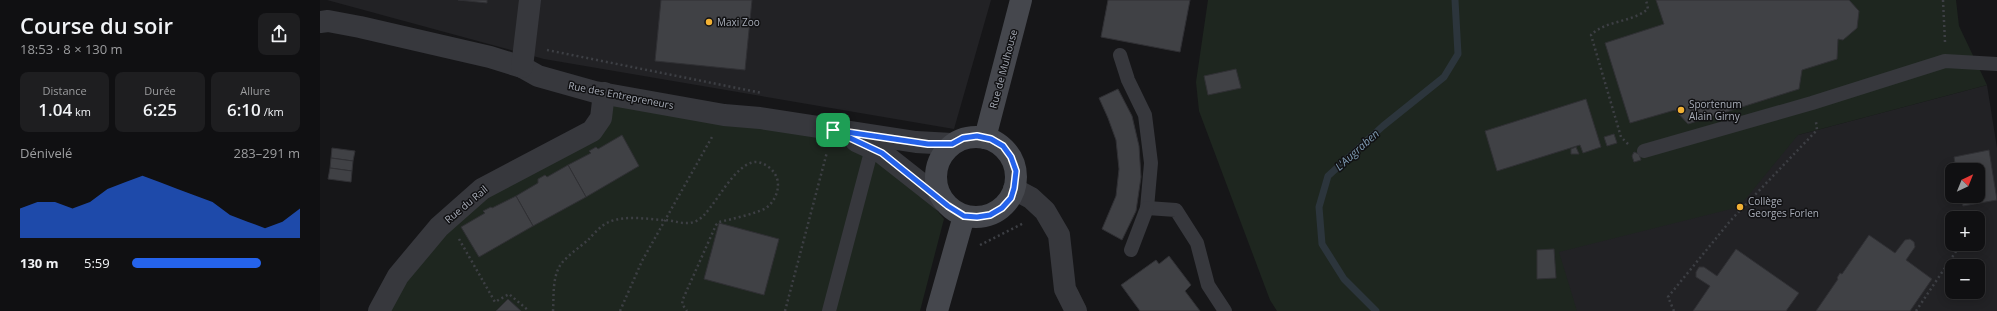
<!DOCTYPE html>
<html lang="fr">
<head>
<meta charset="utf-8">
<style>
  :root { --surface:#101012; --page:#1e1e20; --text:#f1f3f6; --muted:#9c9d9f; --line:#303032; --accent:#2563eb }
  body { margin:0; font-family:"Open Sans",sans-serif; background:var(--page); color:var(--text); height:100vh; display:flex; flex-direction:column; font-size:15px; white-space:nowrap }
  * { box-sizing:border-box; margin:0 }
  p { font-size:13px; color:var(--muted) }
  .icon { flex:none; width:22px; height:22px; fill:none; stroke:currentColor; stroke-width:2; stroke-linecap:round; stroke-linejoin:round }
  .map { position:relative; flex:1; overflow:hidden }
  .side { display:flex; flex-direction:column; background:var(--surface); width:320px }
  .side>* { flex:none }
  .needle { width:26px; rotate:43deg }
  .controls { position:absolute; left:1625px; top:163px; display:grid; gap:8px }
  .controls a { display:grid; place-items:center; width:40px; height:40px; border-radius:8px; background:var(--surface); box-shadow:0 2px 10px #0003,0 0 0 1px var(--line); font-size:20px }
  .pin { position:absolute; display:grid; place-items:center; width:34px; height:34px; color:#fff; margin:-17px; border-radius:8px; box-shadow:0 2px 6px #0006 }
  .round { display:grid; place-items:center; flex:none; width:42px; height:42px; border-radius:8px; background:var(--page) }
  .headline { display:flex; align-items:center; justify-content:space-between; height:68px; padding:0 20px }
  h1 { font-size:22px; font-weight:600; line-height:30px }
  .metrics { display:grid; grid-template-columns:repeat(3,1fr); gap:6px; height:68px; padding:4px 20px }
  .metrics div { display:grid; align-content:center; border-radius:8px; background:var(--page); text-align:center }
  .metrics b { font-size:17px; font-weight:600 }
  .metrics small { font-size:11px; font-weight:400 }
  .metrics p { font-size:11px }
  .chart { height:112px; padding:8px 20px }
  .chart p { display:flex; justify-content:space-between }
  .chart svg { width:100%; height:72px; margin-top:4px; fill:var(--accent); opacity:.7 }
  ul { padding:0 20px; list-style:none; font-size:13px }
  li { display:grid; grid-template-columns:64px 48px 1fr; align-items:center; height:30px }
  li i { height:10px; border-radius:5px; background:var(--accent) }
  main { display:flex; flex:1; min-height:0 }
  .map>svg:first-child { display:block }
  .built { fill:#222225; fill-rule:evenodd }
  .green { fill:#1e261f }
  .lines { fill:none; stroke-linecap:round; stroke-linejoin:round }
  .stream { stroke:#2c353c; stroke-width:7 }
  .building { fill:#404145; stroke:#303034 }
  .path { stroke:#3d3f44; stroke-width:2.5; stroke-dasharray:2 3; stroke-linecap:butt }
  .lane { stroke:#37383d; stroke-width:14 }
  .street { stroke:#37383d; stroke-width:22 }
  .secondary { stroke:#45474d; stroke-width:22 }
  .route-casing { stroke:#fff; stroke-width:8 }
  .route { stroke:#2563eb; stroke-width:5 }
  .poi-dot { fill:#f2b134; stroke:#111113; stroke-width:1.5 }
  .labels { text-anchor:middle; stroke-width:3; stroke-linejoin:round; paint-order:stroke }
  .poi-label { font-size:10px; fill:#a8adb8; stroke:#111113; text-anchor:start }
  .street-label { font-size:10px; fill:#a8adb8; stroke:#111113 }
  .water-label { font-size:11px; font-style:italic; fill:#7f9bb3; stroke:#111113 }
</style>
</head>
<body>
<main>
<section class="side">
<div class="headline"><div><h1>Course du soir</h1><p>18:53 · 8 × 130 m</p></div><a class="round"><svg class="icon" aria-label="share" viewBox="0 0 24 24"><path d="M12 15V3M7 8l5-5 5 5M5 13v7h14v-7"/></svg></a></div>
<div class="metrics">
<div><p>Distance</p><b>1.04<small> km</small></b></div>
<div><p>Durée</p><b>6:25</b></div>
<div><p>Allure</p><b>6:10<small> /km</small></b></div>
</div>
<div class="chart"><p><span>Dénivelé</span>283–291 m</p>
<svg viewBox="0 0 160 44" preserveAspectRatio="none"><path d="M0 44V26L10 22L20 22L30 26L40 22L50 14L60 10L70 6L80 10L90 14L100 18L110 22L120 30L130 34L140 38L150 34L160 26V44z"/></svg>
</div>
<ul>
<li><b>130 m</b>5:59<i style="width:77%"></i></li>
</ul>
</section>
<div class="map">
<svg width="1677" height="311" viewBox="0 0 1677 311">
  <rect width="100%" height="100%" fill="#161618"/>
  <!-- built -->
  <g class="built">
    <path d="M 7,0 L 671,0 L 634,129 L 224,59 Z"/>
    <path d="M 1667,85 L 1677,148 L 1677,311 L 1218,311 L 1157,196 L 1478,135 ZM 1632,170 L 1658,170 L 1658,196 L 1632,196 ZM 1632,218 L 1658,218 L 1658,244 L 1632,244 ZM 1632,266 L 1658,266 L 1658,292 L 1632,292 Z"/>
  </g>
  <!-- green -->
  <g class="green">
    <path d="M 888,0 L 1636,0 L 1639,26 L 1667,85 L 1478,135 L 1419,207 L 1239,252 L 1257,311 L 957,311 L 950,300 L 879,111 L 876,82 Z"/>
    <path d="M 284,93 L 513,130 L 601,191 L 624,219 L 600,311 L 59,311 L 119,227 L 272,131 Z"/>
  </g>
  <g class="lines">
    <!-- stream -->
    <path class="stream" d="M 1056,311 L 1024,279 L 1002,244 L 999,207 L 1008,176 L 1063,126 L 1124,77 L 1138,54 L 1135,0"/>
  </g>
  <!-- building -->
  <g class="building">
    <path d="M 138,0 L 167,0 L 167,3 Z"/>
    <path d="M 341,0 L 432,0 L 425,70 L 335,61 Z"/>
    <path d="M 788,0 L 870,0 L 860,52 L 781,37 Z"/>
    <path d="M 1336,0 L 1529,0 L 1539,11 L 1537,28 L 1523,40 L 1518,39 L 1517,59 L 1482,70 L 1479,89 L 1368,124 L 1355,110 L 1310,123 L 1285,43 L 1344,24 Z"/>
    <path d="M 916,69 L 921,88 L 888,95 L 884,76 Z"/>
    <path d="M 798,89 L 812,116 L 819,146 L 821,177 L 816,211 L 802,240 L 782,229 L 796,196 L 799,169 L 796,140 L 788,118 L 779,98 Z"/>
    <path d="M 1266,99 L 1281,147 L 1263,153 L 1260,145 L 1177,171 L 1165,131 Z"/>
    <path d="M 1294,134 L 1297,143 L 1287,146 L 1284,137 Z"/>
    <path d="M 302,135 L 319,166 L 266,197 L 248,165 L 271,153 L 269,151 L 276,147 L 278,149 Z"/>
    <path d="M 1256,147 L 1259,154 L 1251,154 L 1251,149 Z"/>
    <path d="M 12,148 L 35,151 L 33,161 L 11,158 Z"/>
    <path d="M 1669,150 L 1677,200 L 1643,206 L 1641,196 L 1658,196 L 1658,170 L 1636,170 L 1634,157 Z"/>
    <path d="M 1314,152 L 1319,154 L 1321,160 L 1314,162 L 1312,156 Z"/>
    <path d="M 11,158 L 33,161 L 32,171 L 10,168 Z"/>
    <path d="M 248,165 L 266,197 L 213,226 L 196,196 L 218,183 L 218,179 L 225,175 L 227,177 Z"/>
    <path d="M 10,168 L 32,171 L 31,182 L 8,179 Z"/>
    <path d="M 196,196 L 213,226 L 159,257 L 141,227 L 165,213 L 163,211 L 171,207 L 172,208 Z"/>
    <path d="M 399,223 L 459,239 L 444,295 L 384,279 Z"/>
    <path d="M 1549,235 L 1575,253 L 1585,240 L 1590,239 L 1594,242 L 1595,247 L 1586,260 L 1612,279 L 1590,311 L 1496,311 L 1518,279 L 1517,278 L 1520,273 L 1522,274 Z"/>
    <path d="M 1234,249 L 1236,278 L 1217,279 L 1217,250 Z"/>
    <path d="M 1416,249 L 1479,293 L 1466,311 L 1373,311 L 1390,286 L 1376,277 L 1376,272 L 1379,267 L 1384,267 L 1397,276 Z"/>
    <path d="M 849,256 L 871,285 L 865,291 L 880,311 L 820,311 L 801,285 L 836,260 L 839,264 Z"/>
    <path d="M 188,299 L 201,311 L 176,311 Z"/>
  </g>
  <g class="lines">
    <!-- path -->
    <g class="path">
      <path d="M 1623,0 L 1625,42"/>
      <path d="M 227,50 L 442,93"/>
      <path d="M 1308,144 L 1301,137 L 1271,35 C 1286,20 1311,23 1328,9 L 1326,0"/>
      <path d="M 1658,219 L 1660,216"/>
      <path d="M 139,239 L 175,302 L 189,294 L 209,311"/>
      <path d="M 660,245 L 704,223"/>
      <path d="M 233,311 C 234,296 232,277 241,264 C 248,255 260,247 268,240 C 274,234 281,225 289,222 C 305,215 326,219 343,220 C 355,220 367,227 378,220 C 394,211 414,161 437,162 C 445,163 453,169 456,176 C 461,186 456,201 446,208 C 435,214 412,219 399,222 L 396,225 L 363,299 L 362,304 L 367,311"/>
      <path d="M 300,311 L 322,261 L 392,137"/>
      <path d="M 465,311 L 507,152"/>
      <path d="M 1354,311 L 1348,297 L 1411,220 L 1497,130 L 1496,122"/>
      <path d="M 1596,311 L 1641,244"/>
    </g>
    <!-- lane -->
    <g class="lane">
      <path d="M 800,55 L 808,80 L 825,115 L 831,163 L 827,208 L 856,210 L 877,243 L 888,285 L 905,311"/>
      <path d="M 1324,151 L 1492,103 L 1625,61 L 1677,64"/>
      <path d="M 811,250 L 827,208"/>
      <path d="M 509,311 L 552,148"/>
    </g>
    <!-- street -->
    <g class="street">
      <path d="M 0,22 L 8,21 L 40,27 L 170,57 L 202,67 L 218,76 L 275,92 L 404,115 L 440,118 L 596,142 L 632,144"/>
      <path d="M 202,67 L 210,0"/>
      <path d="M 536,141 L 562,153 L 623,201"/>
      <path d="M 694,189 L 711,198 L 725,211 L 739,235 L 745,289 L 756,311"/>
      <path d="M 59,311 L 78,276 L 119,227 L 162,189 L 272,131 L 281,118 L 284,93"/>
    </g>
    <!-- secondary -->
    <g class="secondary">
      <circle cx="656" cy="177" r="40"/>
      <path d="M 665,138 L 701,0"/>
      <path d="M 617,311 L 644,216"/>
    </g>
  </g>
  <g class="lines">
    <!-- route casing -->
    <g class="route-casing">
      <path id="route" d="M 513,130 L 608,144 L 632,144 L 643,138 L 657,136 L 671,139 L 683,146 L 691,157 L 696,171 L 694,188 L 691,198 L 682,208 L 670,215 L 657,217 L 644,216 L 628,206 L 562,153 Z"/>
    </g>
    <!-- route -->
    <use href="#route" class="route"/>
  </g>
  <!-- markers -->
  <g class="poi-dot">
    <circle cx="389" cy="22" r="4"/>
    <circle cx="1361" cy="110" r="4"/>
    <circle cx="1420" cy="207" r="4"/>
  </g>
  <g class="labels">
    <!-- poi labels -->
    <g class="poi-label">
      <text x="397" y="26">Maxi Zoo</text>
      <text x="1369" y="108">Sportenum<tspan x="1369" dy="12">Alain Girny</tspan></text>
      <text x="1428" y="205">Collège<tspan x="1428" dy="12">Georges Forlen</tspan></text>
    </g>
    <!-- street labels -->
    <g class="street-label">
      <text transform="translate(683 69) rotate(-75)" y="4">Rue de Mulhouse</text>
      <text transform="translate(301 95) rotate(11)" y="4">Rue des Entrepreneurs</text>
      <text transform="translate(146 204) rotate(-40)" y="4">Rue du Rail</text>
    </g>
    <!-- water labels -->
    <g class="water-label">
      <text transform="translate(1037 150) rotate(-42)" y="4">L'Augraben</text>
    </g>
  </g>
</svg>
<div class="controls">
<a><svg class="needle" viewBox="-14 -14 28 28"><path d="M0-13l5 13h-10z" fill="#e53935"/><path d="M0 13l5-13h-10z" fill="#9c9d9f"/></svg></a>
<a>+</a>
<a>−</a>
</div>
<div class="pin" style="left:513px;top:130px;background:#1e9e55"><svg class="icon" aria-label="arrive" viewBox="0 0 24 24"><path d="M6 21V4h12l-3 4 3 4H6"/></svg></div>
</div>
</main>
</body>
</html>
